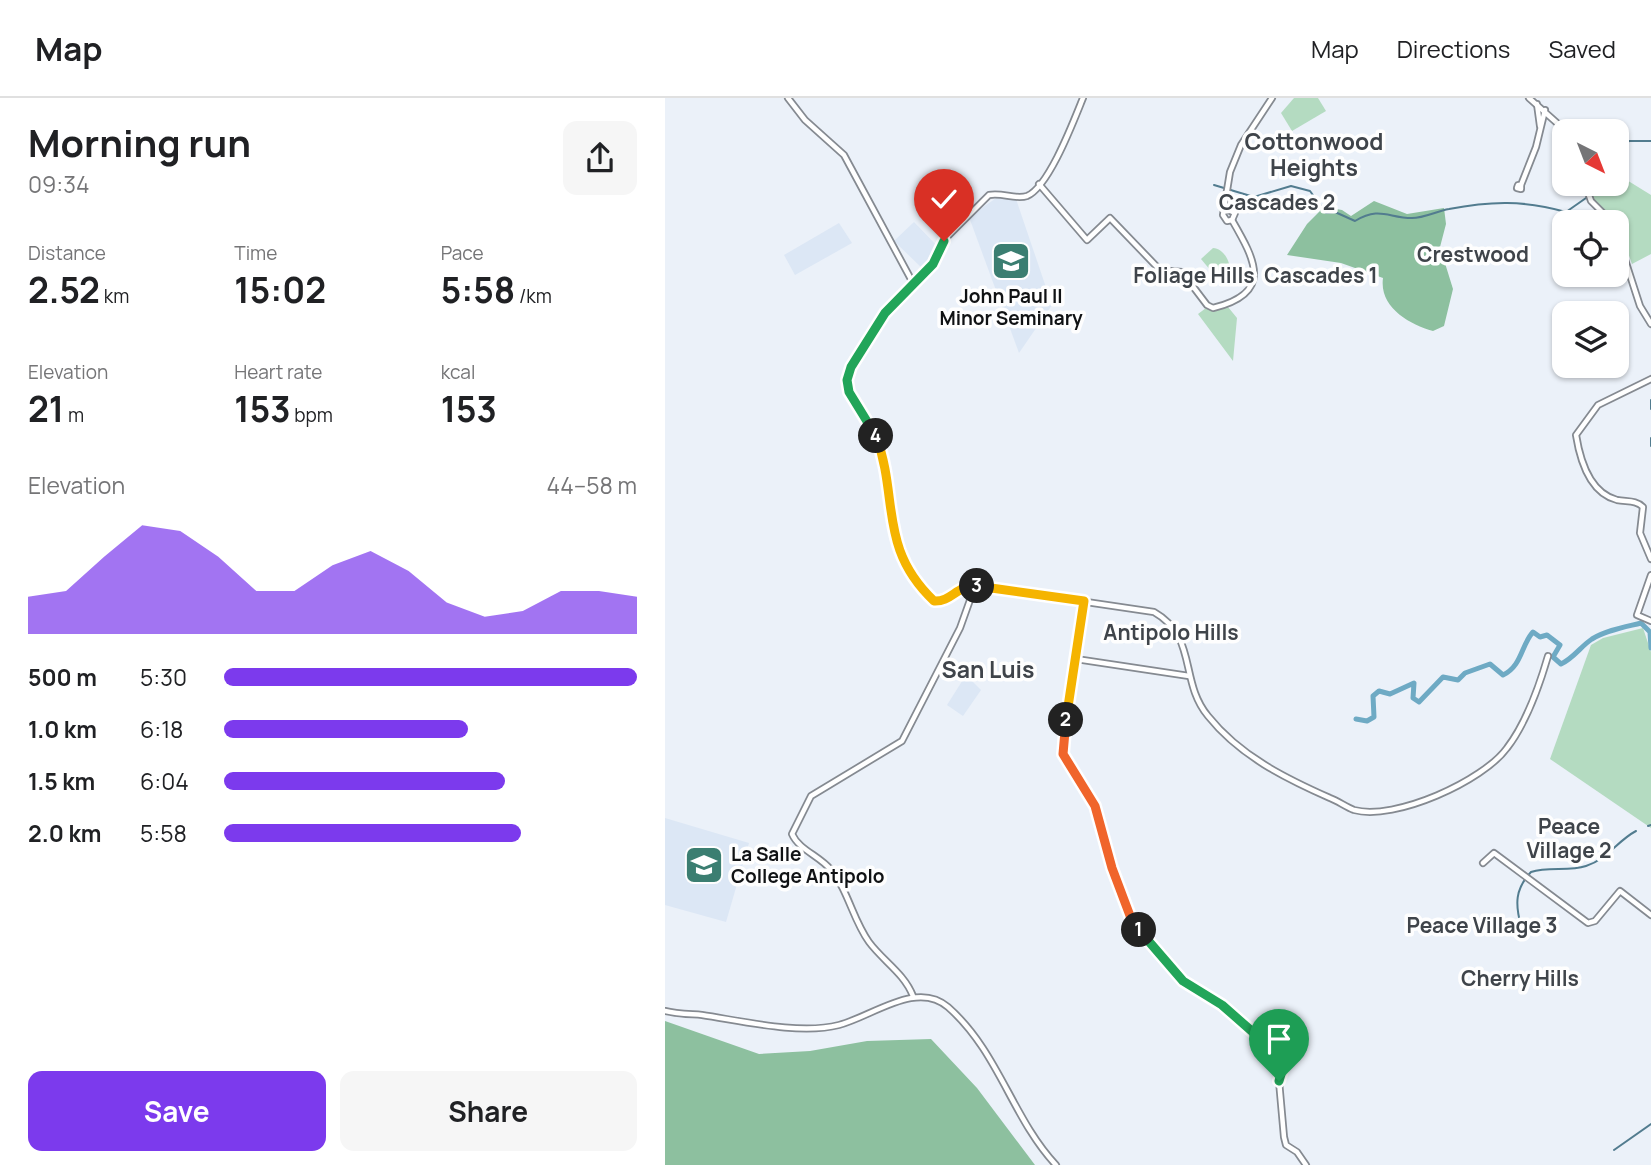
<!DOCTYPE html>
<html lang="en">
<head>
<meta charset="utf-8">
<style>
  :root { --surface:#fff; --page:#f6f6f6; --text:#202124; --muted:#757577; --line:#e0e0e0; --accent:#7c3aed }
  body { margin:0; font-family:Manrope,sans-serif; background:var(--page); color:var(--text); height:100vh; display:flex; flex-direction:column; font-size:26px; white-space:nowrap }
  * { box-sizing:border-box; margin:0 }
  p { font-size:23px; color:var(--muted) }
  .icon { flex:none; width:38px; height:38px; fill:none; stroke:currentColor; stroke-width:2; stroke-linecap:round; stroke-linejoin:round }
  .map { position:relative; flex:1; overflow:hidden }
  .side { display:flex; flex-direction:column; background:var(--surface); width:665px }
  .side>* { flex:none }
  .needle { width:46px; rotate:138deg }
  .tools { position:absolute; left:887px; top:21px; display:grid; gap:14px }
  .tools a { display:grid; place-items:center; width:77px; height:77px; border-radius:14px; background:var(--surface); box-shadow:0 2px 5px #0004; font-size:35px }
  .pin { position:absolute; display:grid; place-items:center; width:60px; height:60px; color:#fff; margin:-72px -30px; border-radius:50% 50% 50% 0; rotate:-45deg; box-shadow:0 0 7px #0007 }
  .pin .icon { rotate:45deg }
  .km { position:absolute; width:35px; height:35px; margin:-18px; border-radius:50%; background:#222; color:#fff; font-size:19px; line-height:35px; text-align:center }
  .round { display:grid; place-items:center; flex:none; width:74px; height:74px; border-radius:14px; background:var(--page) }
  .summary { display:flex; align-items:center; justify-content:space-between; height:119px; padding:0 28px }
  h1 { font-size:38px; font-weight:700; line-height:52px }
  .metrics { display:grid; grid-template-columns:repeat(3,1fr); gap:10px; height:119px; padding:7px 28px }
  .metrics div { display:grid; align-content:center }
  .metrics b { font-size:35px; font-weight:700 }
  .metrics small { font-size:19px; font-weight:400 }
  .metrics p { font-size:19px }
  .chart { height:196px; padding:14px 28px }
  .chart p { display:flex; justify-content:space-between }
  .chart svg { width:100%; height:126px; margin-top:7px; fill:var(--accent); opacity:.7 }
  .primary-button { display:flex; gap:14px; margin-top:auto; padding:14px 28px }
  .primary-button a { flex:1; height:80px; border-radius:14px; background:var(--accent); color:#fff; font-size:28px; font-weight:700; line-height:80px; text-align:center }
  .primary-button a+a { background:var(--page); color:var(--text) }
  ul { padding:0 28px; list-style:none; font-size:23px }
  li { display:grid; grid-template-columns:112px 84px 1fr; align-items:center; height:52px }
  li i { height:18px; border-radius:9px; background:var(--accent) }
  header { display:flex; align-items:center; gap:42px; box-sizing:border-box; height:98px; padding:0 35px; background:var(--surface); border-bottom:2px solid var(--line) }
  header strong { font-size:33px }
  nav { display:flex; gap:38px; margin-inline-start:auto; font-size:24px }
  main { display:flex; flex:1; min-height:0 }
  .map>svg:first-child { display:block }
  .built { fill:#dce7f5 }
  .green { fill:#b4dbc1 }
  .forest { fill:#8dc09f }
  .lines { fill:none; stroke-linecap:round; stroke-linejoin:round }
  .stream { stroke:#527c8f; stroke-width:2 }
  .river { stroke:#6eaac4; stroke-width:5 }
  .secondary-casing { stroke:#858a91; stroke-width:8 }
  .secondary { stroke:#fff; stroke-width:4.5 }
  .split-1-casing { stroke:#fff; stroke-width:14 }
  .split-2-casing { stroke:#fff; stroke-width:14 }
  .split-3-casing { stroke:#fff; stroke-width:14 }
  .split-4-casing { stroke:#fff; stroke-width:14 }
  .split-5-casing { stroke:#fff; stroke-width:14 }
  .split-1 { stroke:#22a559; stroke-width:9 }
  .split-2 { stroke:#f0652b; stroke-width:9 }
  .split-3 { stroke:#f5b400; stroke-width:9 }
  .split-4 { stroke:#f5b400; stroke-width:9 }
  .split-5 { stroke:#22a559; stroke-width:9 }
  .labels { text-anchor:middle; stroke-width:7; stroke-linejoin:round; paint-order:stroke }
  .poi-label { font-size:19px; font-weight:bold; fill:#101214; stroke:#fefefe }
  .neighbourhood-label { font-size:21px; font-weight:bold; fill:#3f444a; stroke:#fefefe }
  .quarter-label { font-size:23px; font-weight:bold; fill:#3f444a; stroke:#fefefe }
</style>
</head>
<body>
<header>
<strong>Map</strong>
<nav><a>Map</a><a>Directions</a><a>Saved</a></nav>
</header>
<main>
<section class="side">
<div class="summary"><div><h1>Morning run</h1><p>09:34</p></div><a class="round"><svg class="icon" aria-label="share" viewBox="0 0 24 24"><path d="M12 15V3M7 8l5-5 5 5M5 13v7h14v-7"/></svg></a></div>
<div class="metrics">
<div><p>Distance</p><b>2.52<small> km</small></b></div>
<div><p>Time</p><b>15:02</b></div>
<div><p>Pace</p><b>5:58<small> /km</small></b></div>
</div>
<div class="metrics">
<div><p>Elevation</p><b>21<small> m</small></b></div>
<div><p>Heart rate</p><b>153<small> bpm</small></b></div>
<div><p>kcal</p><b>153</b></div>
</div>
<div class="chart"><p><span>Elevation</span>44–58 m</p>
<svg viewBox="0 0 160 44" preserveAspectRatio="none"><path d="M0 44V31L10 29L20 17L30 6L40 8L50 17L60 29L70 29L80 20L90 15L100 22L110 33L120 38L130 36L140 29L150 29L160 31V44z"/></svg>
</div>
<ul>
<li><b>500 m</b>5:30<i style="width:100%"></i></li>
<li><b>1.0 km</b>6:18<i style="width:59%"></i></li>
<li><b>1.5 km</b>6:04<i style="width:68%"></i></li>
<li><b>2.0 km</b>5:58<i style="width:72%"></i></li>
</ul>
<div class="primary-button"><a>Save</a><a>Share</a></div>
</section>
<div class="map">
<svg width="986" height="1067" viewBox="0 0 986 1067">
  <rect width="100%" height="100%" fill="#ebf1f9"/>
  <!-- built -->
  <g class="built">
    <path d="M 334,98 L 351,101 L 387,207 L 354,255 L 304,119 Z"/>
    <path d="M 249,124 L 273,149 L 258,171 L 229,143 Z"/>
    <path d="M 174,125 L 187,145 L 130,177 L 119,157 Z"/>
    <path d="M 301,577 L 316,592 L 298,618 L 282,607 Z"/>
    <path d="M 0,720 L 84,745 L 61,824 L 0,807 Z"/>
  </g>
  <!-- green -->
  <g class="green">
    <path d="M 629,0 L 653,0 L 661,13 L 627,33 L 616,15 Z"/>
    <path d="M 952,76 L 986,97 L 986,156 L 967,166 L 952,124 L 926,99 L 936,86 L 952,86 Z"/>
    <path d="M 548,150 C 559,151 565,163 565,173 L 555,180 L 551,179 L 536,161 Z"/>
    <path d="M 563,209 L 572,220 L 568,263 L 533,216 L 541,210 L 552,212 Z"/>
    <path d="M 978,530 L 986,554 L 986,730 L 885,661 L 926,547 L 938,540 Z"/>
  </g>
  <!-- forest -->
  <g class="forest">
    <path d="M 709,103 L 742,116 L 779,110 L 781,126 L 775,149 L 788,191 L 779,228 L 768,233 C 744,226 714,209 718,180 L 676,165 L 622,157 L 642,126 L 659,109 L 677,112 L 686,118 Z"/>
    <path d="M 0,923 L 94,956 L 145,953 L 202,943 L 266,941 L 312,990 L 370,1067 L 0,1067 Z"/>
  </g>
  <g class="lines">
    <!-- stream -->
    <g class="stream">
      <path d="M 952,55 L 964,43 L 986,43"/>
      <path d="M 549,87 L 589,99 L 626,88 L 645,93 L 661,115 L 670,114 L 690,123 C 715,108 723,120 747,120 C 759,120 772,113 784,111 C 825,103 859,102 901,114 L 921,100"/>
      <path d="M 926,94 L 933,86"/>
      <path d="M 986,302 L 986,311"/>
      <path d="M 986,340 L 986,348"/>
      <path d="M 983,728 L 986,727"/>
      <path d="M 856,828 C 850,806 850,791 866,774 C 883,768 904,774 921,768 C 943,761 952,743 971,733"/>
      <path d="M 857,832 L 858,838"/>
      <path d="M 949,1052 L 986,1026"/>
    </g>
    <!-- river -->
    <path class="river" d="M 691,621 L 702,623 L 709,619 L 708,598 L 714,593 L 725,596 L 749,585 L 748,600 L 754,604 L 778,579 L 793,582 L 800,575 L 825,566 L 838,577 C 857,568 856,547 868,534 L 875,539 L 882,537 L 895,547 L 888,559 L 896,566 C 909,560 916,548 927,541 C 942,532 960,529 976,525 L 985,534 L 986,550"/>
    <!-- secondary casing -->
    <g class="secondary-casing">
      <g id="secondary">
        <path d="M 123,0 L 140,22 L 179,57 L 248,185"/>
        <path d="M 864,0 L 901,33"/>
        <path d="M 872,6 L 875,28"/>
        <path d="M 374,86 L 422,142 L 445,120 L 495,172 L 517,174 L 542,207 L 548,210 C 609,195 590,162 567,122"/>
        <path d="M 920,86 L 926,103 L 947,124"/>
        <path d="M 853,87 L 856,87 L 856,91 L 852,90 Z"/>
        <path d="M 856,87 L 871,49 L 880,12"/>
        <path d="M 561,111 L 570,115 L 567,122 L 562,123 L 558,117 L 565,74 L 576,47 L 607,0"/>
        <path d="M 952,137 L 975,208 L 986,226"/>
        <path d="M 986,281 L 933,307 L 911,337 C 915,362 925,395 952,402 C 962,404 971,402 978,409 L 975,435 L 986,461"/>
        <path d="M 986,477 L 972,517 L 986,523"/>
        <path d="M 298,489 L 313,488 L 489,514 C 533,539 514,583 543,618 C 575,658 620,680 665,700 C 673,703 681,709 689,712 C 730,723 818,683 842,650 C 862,624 874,589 883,558"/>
        <path d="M 419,504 L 398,656 L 430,708 L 447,770 L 467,823 L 518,883 L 549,901 L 598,943 L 623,953 L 614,983 L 619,1039 L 621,1047 L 632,1054 L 641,1067"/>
        <path d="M 411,561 L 524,578"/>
        <path d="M 818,765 L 829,755 L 923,825 L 930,823 L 955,793 L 986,817"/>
        <path d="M 248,898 C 239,875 218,863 204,844 C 188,822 183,792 166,772 C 155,758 134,752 127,736 L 146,698 L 237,643 L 295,530 L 305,502 L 303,493 L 297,489 L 280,502 L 269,503 L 240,466 L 231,446 L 218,360 L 210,335 L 184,294 L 182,282 L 186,269 L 220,215 L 264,172 L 281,140 L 324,97 C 337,94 350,102 362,98 C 384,89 409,22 418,0"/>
        <path d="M 0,913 C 12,916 25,916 37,917 C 77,923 135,937 174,927 C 208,918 252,882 283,909 C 334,954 347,1020 391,1067"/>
      </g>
    </g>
    <!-- secondary -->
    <use href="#secondary" class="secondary"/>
  </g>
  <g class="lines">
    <!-- split-1 casing -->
    <g class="split-1-casing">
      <path id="split-1" d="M 474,832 L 518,883 L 557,907 L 598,943 L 623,953 L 614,983"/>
    </g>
    <!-- split-2 casing -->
    <g class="split-2-casing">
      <path id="split-2" d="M 401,622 L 398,656 L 430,708 L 447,770 L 467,823 L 474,832"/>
    </g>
    <!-- split-3 casing -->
    <g class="split-3-casing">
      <path id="split-3" d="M 312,488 L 419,503 L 401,622"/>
    </g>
    <!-- split-4 casing -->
    <g class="split-4-casing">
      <path id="split-4" d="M 211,338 C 234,400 213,450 269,503 C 287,504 291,487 312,488"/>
    </g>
    <!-- split-5 casing -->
    <g class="split-5-casing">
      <path id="split-5" d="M 211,338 L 184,294 L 182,282 L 186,269 L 220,215 L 268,166 L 279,143"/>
    </g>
    <!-- split-1 -->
    <use href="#split-1" class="split-1"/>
    <!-- split-2 -->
    <use href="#split-2" class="split-2"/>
    <!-- split-3 -->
    <use href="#split-3" class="split-3"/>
    <!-- split-4 -->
    <use href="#split-4" class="split-4"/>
    <!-- split-5 -->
    <use href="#split-5" class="split-5"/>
  </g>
  <!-- icons -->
  <defs>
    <g id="university-square" transform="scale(2.0125)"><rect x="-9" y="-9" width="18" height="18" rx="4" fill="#3b7e71" stroke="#fefefe"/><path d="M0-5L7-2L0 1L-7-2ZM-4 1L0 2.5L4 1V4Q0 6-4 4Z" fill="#fff"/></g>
  </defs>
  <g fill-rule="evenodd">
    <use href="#university-square" x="346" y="163"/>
    <use href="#university-square" x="39" y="767"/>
  </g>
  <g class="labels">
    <!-- poi labels -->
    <g class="poi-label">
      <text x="346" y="205">John Paul II<tspan x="346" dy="22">Minor Seminary</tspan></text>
      <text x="66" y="763" text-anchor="start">La Salle<tspan x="66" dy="22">College Antipolo</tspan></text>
    </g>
    <!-- neighbourhood labels -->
    <g class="neighbourhood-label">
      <text x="612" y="112">Cascades 2</text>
      <text x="808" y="164">Crestwood</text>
      <text x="529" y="185">Foliage Hills</text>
      <text x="656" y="185">Cascades 1</text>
      <text x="506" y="542">Antipolo Hills</text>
      <text x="904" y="736">Peace<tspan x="904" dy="24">Village 2</tspan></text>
      <text x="817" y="835">Peace Village 3</text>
      <text x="855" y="888">Cherry Hills</text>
    </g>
    <!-- quarter labels -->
    <g class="quarter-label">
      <text x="649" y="52">Cottonwood<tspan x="649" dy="26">Heights</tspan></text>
      <text x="323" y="580">San Luis</text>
    </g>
  </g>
</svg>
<div class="tools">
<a><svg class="needle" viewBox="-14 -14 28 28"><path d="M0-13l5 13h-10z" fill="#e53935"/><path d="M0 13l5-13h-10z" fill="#757577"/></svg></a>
<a><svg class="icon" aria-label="locate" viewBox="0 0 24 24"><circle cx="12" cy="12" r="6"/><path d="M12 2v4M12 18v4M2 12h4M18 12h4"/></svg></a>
<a><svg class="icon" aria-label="layers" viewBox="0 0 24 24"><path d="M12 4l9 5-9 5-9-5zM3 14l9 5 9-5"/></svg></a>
</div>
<div class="pin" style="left:614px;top:983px;background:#1e9e55"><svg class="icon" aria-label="arrive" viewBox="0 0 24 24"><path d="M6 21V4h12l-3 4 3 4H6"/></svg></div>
<div class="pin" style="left:279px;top:143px;background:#d93025"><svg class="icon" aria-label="check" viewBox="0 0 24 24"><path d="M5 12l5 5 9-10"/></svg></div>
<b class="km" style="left:474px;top:832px">1</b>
<b class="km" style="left:401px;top:622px">2</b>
<b class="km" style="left:312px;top:488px">3</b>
<b class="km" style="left:211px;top:338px">4</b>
</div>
</main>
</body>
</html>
